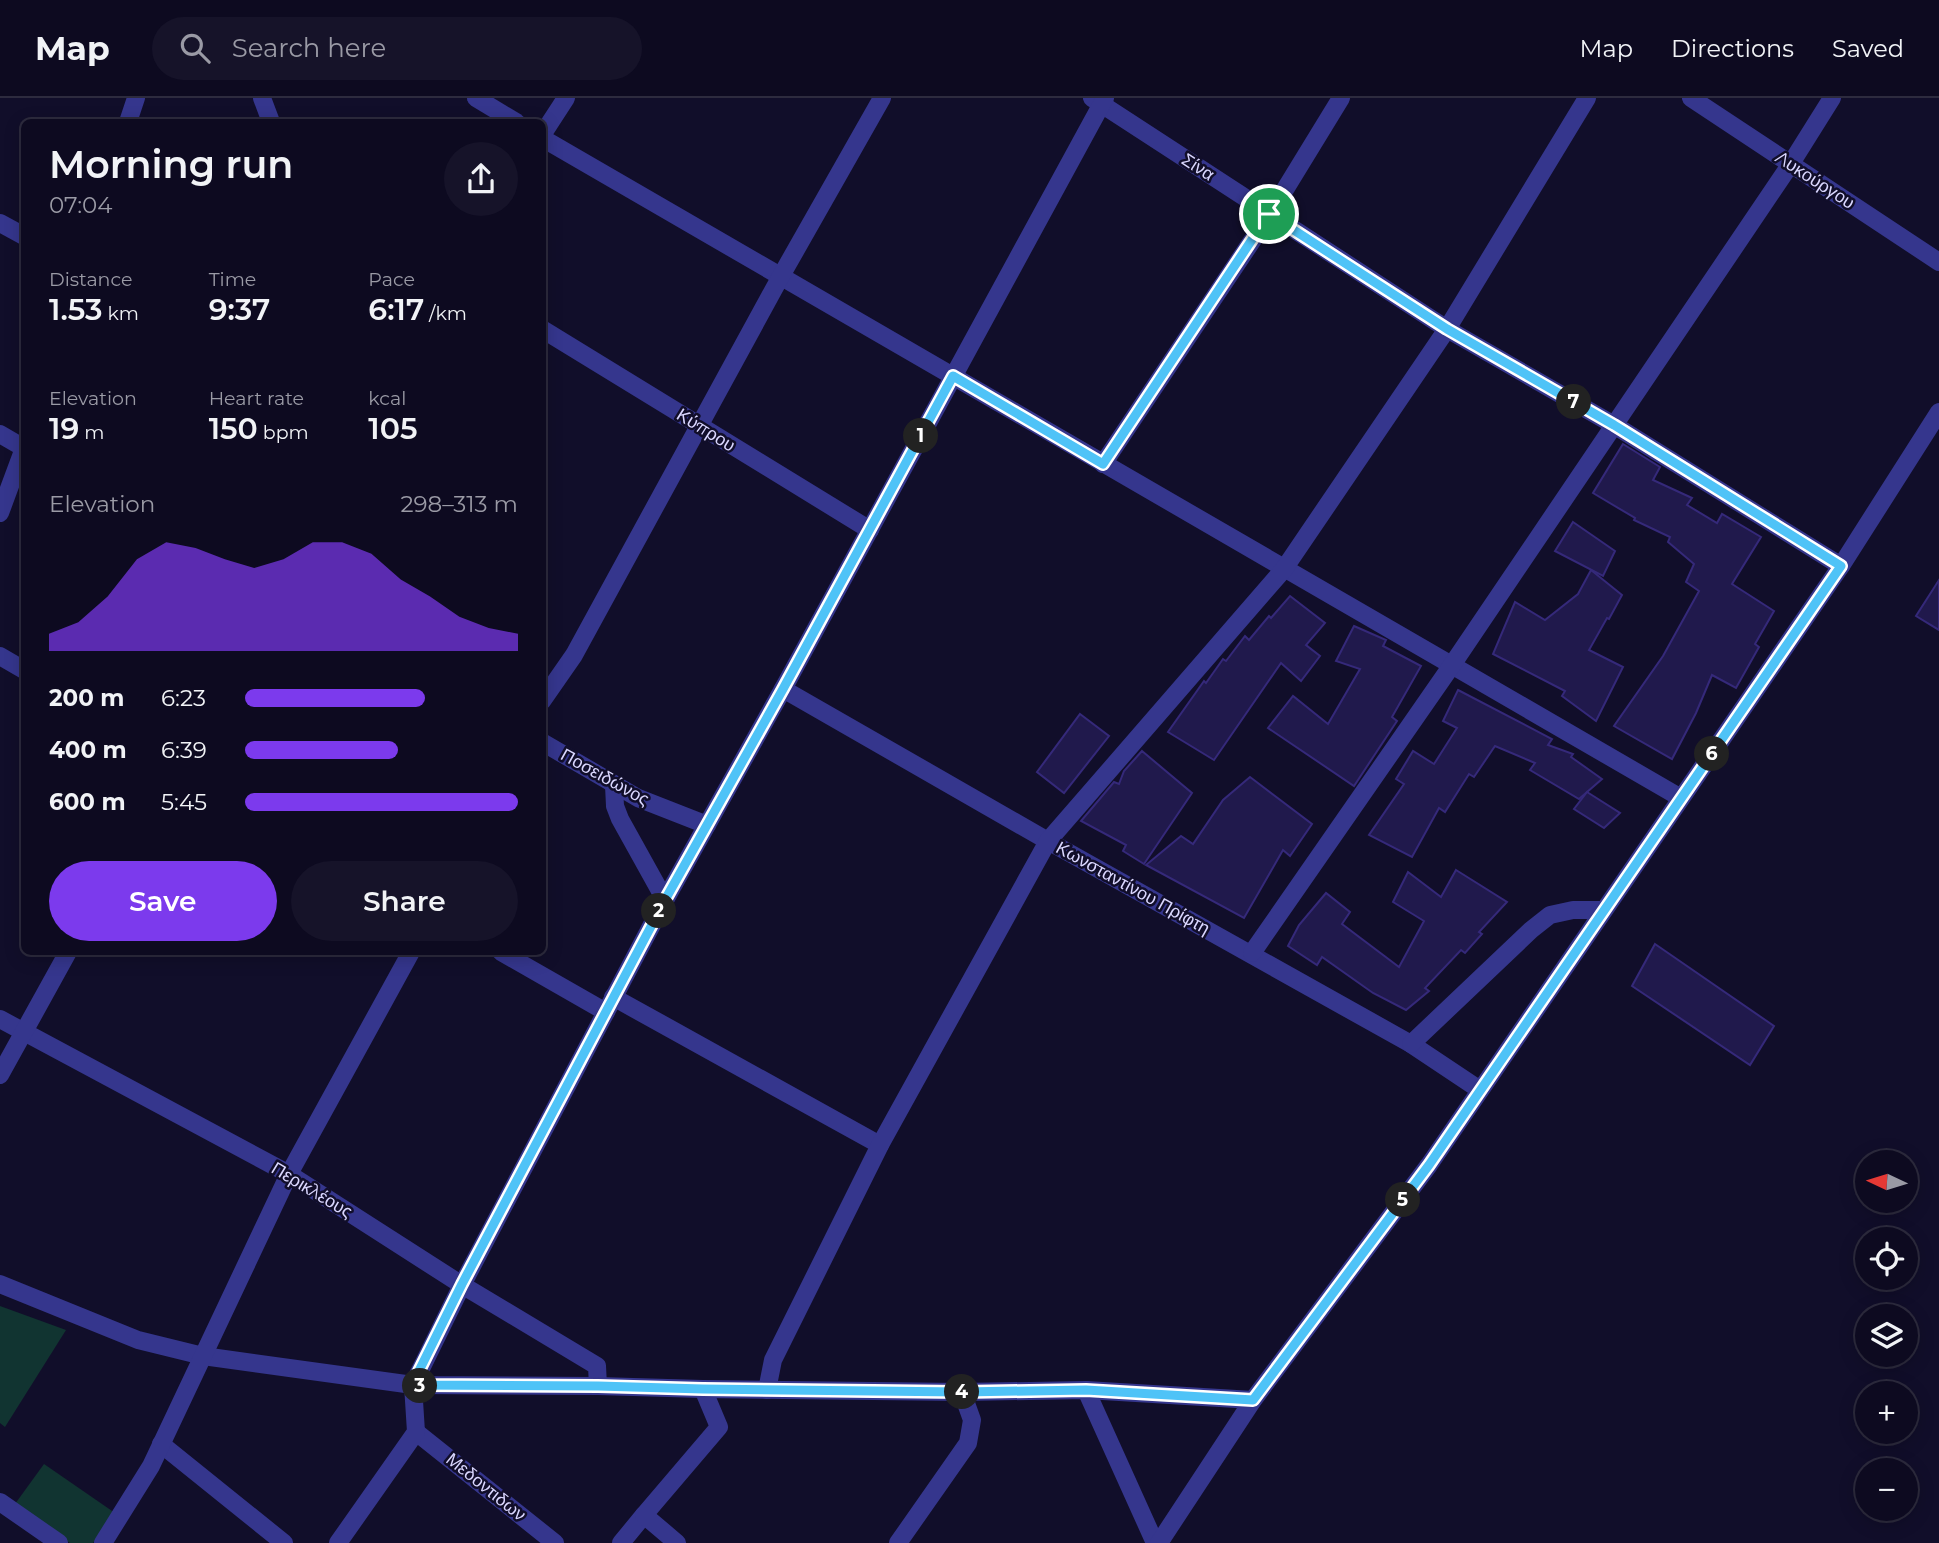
<!DOCTYPE html>
<html lang="en">
<head>
<meta charset="utf-8">
<style>
  :root { --surface:#0d0a20; --page:#161329; --text:#f1f3f6; --muted:#9a9aa5; --line:#2d2b3e; --accent:#7c3aed }
  body { margin:0; font-family:Montserrat,sans-serif; background:var(--page); color:var(--text); height:100vh; display:flex; flex-direction:column; font-size:26px; white-space:nowrap }
  * { box-sizing:border-box; margin:0 }
  p { font-size:23px; color:var(--muted) }
  .icon { flex:none; width:38px; height:38px; fill:none; stroke:currentColor; stroke-width:2; stroke-linecap:round; stroke-linejoin:round }
  .map { position:relative; flex:1; overflow:hidden }
  .panel { position:absolute; left:21px; top:21px; width:525px; height:836px; display:flex; flex-direction:column; background:var(--surface); border-radius:10px; box-shadow:0 4px 18px #0003,0 0 0 2px var(--line) }
  .panel>* { flex:none }
  .needle { width:46px; rotate:274deg }
  .fabs { position:absolute; left:1855px; top:1052px; display:grid; gap:14px }
  .fabs a { display:grid; place-items:center; width:63px; height:63px; border-radius:50%; background:var(--surface); box-shadow:0 4px 18px #0003,0 0 0 2px var(--line); font-size:35px }
  .pin { position:absolute; display:grid; place-items:center; width:60px; height:60px; color:#fff; margin:-30px; border:4px solid #fff; border-radius:50%; box-shadow:0 2px 7px #0007 }
  .km { position:absolute; width:35px; height:35px; margin:-18px; border-radius:50%; background:#222; color:#fff; font-size:19px; line-height:35px; text-align:center }
  .round { display:grid; place-items:center; flex:none; width:74px; height:74px; border-radius:37px; background:var(--page) }
  .head { display:flex; align-items:center; justify-content:space-between; height:119px; padding:0 28px }
  h1 { font-size:38px; font-weight:600; line-height:52px }
  .metrics { display:grid; grid-template-columns:repeat(3,1fr); gap:10px; height:119px; padding:7px 28px }
  .metrics div { display:grid; align-content:center }
  .metrics b { font-size:30px; font-weight:600 }
  .metrics small { font-size:19px; font-weight:400 }
  .metrics p { font-size:19px }
  .chart { height:196px; padding:14px 28px }
  .chart p { display:flex; justify-content:space-between }
  .chart svg { width:100%; height:126px; margin-top:7px; fill:var(--accent); opacity:.7 }
  .cta { display:flex; gap:14px; margin-top:auto; padding:14px 28px }
  .cta a { flex:1; height:80px; border-radius:42px; background:var(--accent); color:#fff; font-size:28px; font-weight:600; line-height:80px; text-align:center }
  .cta a+a { background:var(--page); color:var(--text) }
  ul { padding:0 28px; list-style:none; font-size:23px }
  li { display:grid; grid-template-columns:112px 84px 1fr; align-items:center; height:52px }
  li i { height:18px; border-radius:9px; background:var(--accent) }
  header { display:flex; align-items:center; gap:42px; box-sizing:border-box; height:98px; padding:0 35px; background:var(--surface); border-bottom:2px solid var(--line) }
  header strong { font-size:33px }
  nav { display:flex; gap:38px; margin-inline-start:auto; font-size:24px }
  .search { width:490px; height:63px; background:var(--page); display:flex; align-items:center; gap:18px; box-sizing:border-box; padding:0 24px; border-radius:38px; color:var(--muted); font-size:26px }
  .map>svg:first-child { display:block }
  .green { fill:#113431 }
  .building { fill:#20194c; stroke:#35297a; stroke-width:2 }
  .lines { fill:none; stroke-linecap:round; stroke-linejoin:round }
  .street { stroke:#35368d; stroke-width:18 }
  .route-casing { stroke:#fff; stroke-width:14 }
  .route { stroke:#4fc3f7; stroke-width:9 }
  .labels { text-anchor:middle; stroke-width:5; stroke-linejoin:round; paint-order:stroke }
  .street-label { font-size:18px; fill:#dad7ff; stroke:#110e2a }
</style>
</head>
<body>
<header>
<strong>Map</strong>
<div class="search"><svg class="icon" aria-label="search" viewBox="0 0 24 24"><circle cx="10" cy="10" r="6"/><path d="M15 15l6 6"/></svg>Search here</div>
<nav><a>Map</a><a>Directions</a><a>Saved</a></nav>
</header>
<div class="map">
<svg width="1939" height="1445" viewBox="0 0 1939 1445">
  <rect width="100%" height="100%" fill="#110e2a"/>
  <!-- green -->
  <g class="green">
    <path d="M 0,1208 L 66,1232 L 5,1329 L 0,1325 Z"/>
    <path d="M 44,1366 L 115,1415 L 93,1445 L 70,1445 L 15,1406 Z"/>
  </g>
  <!-- building -->
  <g class="building">
    <path d="M 1623,346 L 1660,369 L 1653,382 L 1692,400 L 1687,407 L 1717,425 L 1722,416 L 1761,439 L 1732,486 L 1774,513 L 1755,546 L 1759,549 L 1736,590 L 1712,577 L 1696,615 L 1672,661 L 1614,628 L 1663,558 L 1699,493 L 1686,484 L 1694,466 L 1668,444 L 1670,439 L 1634,422 L 1635,420 L 1593,395 Z"/>
    <path d="M 1573,424 L 1615,453 L 1603,478 L 1555,453 Z"/>
    <path d="M 1591,472 L 1622,497 L 1609,521 L 1607,520 L 1589,552 L 1623,569 L 1596,623 L 1562,598 L 1565,593 L 1493,556 L 1515,504 L 1545,522 L 1578,496 Z"/>
    <path d="M 1939,482 L 1939,532 L 1916,518 Z"/>
    <path d="M 1290,498 L 1325,525 L 1306,547 L 1320,558 L 1301,583 L 1281,565 L 1214,662 L 1168,634 L 1204,583 L 1206,585 L 1223,561 L 1226,563 L 1245,538 L 1249,542 L 1269,518 L 1271,520 Z"/>
    <path d="M 1354,528 L 1386,542 L 1383,548 L 1421,568 L 1392,619 L 1397,623 L 1354,688 L 1268,630 L 1293,598 L 1328,626 L 1360,571 L 1336,563 Z"/>
    <path d="M 1458,592 L 1552,641 L 1548,647 L 1573,656 L 1571,659 L 1602,681 L 1579,701 L 1530,672 L 1535,665 L 1495,648 L 1474,679 L 1469,676 L 1445,714 L 1439,710 L 1412,759 L 1369,737 L 1404,686 L 1396,681 L 1413,653 L 1434,666 L 1457,630 L 1443,623 Z"/>
    <path d="M 1080,616 L 1109,638 L 1064,695 L 1037,674 Z"/>
    <path d="M 1142,653 L 1192,695 L 1144,766 L 1123,753 L 1126,747 L 1081,723 L 1114,684 L 1119,686 L 1124,673 Z"/>
    <path d="M 1250,679 L 1312,726 L 1290,758 L 1283,752 L 1244,820 L 1146,767 L 1181,738 L 1193,746 L 1223,702 Z"/>
    <path d="M 1587,694 L 1620,715 L 1604,730 L 1574,711 Z"/>
    <path d="M 1456,772 L 1507,804 L 1479,834 L 1482,836 L 1465,855 L 1461,852 L 1425,890 L 1429,893 L 1406,912 L 1373,895 L 1322,859 L 1317,867 L 1288,848 L 1299,827 L 1326,795 L 1350,814 L 1342,826 L 1399,869 L 1424,823 L 1393,804 L 1408,774 L 1441,799 Z"/>
    <path d="M 1655,846 L 1774,928 L 1750,967 L 1632,888 Z"/>
  </g>
  <g class="lines">
    <!-- street -->
    <g class="street">
      <path d="M 262,0 L 271,24"/>
      <path d="M 476,0 L 516,24"/>
      <path d="M 1092,0 L 1447,231 L 1614,327 L 1841,468"/>
      <path d="M 1691,0 L 1939,164"/>
      <path d="M 128,24 L 136,0"/>
      <path d="M 542,37 L 566,0"/>
      <path d="M 542,40 L 1681,700"/>
      <path d="M 0,125 L 24,138"/>
      <path d="M 542,231 L 870,432"/>
      <path d="M 0,336 L 24,350 L 0,415"/>
      <path d="M 1103,366 L 1270,116 L 1341,0"/>
      <path d="M 0,558 L 24,572"/>
      <path d="M 783,591 L 1048,743 L 1411,946 L 1480,992"/>
      <path d="M 542,603 L 574,557 L 781,178 L 882,0"/>
      <path d="M 542,644 L 638,700 L 707,727"/>
      <path d="M 614,687 L 615,708 L 620,721 L 665,802"/>
      <path d="M 501,854 L 606,914"/>
      <path d="M 1252,855 L 1452,567 L 1790,67 L 1832,0"/>
      <path d="M 613,899 L 880,1047"/>
      <path d="M 0,921 L 289,1076 L 462,1187 L 597,1268 L 598,1288"/>
      <path d="M 1411,946 L 1531,832 L 1550,817 L 1573,812 L 1604,812"/>
      <path d="M 0,977 L 68,854"/>
      <path d="M 0,1186 L 138,1242 L 203,1258 L 413,1287 L 598,1288 L 703,1291 L 962,1294 L 1086,1292 L 1253,1302"/>
      <path d="M 413,1287 L 462,1187 L 665,802 L 783,591 L 1105,0"/>
      <path d="M 767,1292 L 773,1262 L 880,1047 L 1048,743 L 1284,471 L 1447,231 L 1587,0"/>
      <path d="M 1086,1292 L 1155,1445"/>
      <path d="M 416,1334 L 555,1445"/>
      <path d="M 161,1346 L 284,1445"/>
      <path d="M 0,1404 L 59,1445"/>
      <path d="M 103,1445 L 151,1368 L 289,1076 L 411,854"/>
      <path d="M 338,1445 L 416,1334 L 413,1287"/>
      <path d="M 621,1445 L 644,1417"/>
      <path d="M 677,1445 L 644,1417 L 719,1329 L 703,1291"/>
      <path d="M 898,1445 L 968,1345 L 972,1322 L 962,1294"/>
      <path d="M 1159,1445 L 1253,1302 L 1429,1067 L 1841,468 L 1939,314"/>
    </g>
  </g>
  <g class="lines">
    <!-- route casing -->
    <g class="route-casing">
      <path id="route" d="M 1269,116 L 1447,231 L 1614,327 L 1841,468 L 1429,1067 L 1253,1302 L 1086,1292 L 962,1294 L 703,1291 L 598,1288 L 412,1287 L 462,1186 L 665,802 L 783,591 L 953,278 L 1103,366 Z"/>
    </g>
    <!-- route -->
    <use href="#route" class="route"/>
  </g>
  <g class="labels">
    <!-- street labels -->
    <g class="street-label">
      <text transform="translate(1198 69) rotate(33)" y="6">Σίνα</text>
      <text transform="translate(1815 82) rotate(33)" y="6">Λυκούργου</text>
      <text transform="translate(706 332) rotate(32)" y="6">Κύπρου</text>
      <text transform="translate(605 679) rotate(29)" y="6">Ποσειδώνος</text>
      <text transform="translate(1133 790) rotate(29)" y="6">Κωνσταντίνου Πρίφτη</text>
      <text transform="translate(312 1092) rotate(31)" y="6">Περικλέους</text>
      <text transform="translate(486 1389) rotate(39)" y="6">Μεδοντιδων</text>
    </g>
  </g>
</svg>
<div class="fabs">
<a><svg class="needle" viewBox="-14 -14 28 28"><path d="M0-13l5 13h-10z" fill="#e53935"/><path d="M0 13l5-13h-10z" fill="#9a9aa5"/></svg></a>
<a><svg class="icon" aria-label="locate" viewBox="0 0 24 24"><circle cx="12" cy="12" r="6"/><path d="M12 2v4M12 18v4M2 12h4M18 12h4"/></svg></a>
<a><svg class="icon" aria-label="layers" viewBox="0 0 24 24"><path d="M12 4l9 5-9 5-9-5zM3 14l9 5 9-5"/></svg></a>
<a>+</a>
<a>−</a>
</div>
<div class="pin" style="left:1269px;top:116px;background:#1e9e55"><svg class="icon" aria-label="arrive" viewBox="0 0 24 24"><path d="M6 21V4h12l-3 4 3 4H6"/></svg></div>
<b class="km" style="left:921px;top:338px">1</b>
<b class="km" style="left:659px;top:813px">2</b>
<b class="km" style="left:420px;top:1288px">3</b>
<b class="km" style="left:962px;top:1294px">4</b>
<b class="km" style="left:1403px;top:1102px">5</b>
<b class="km" style="left:1712px;top:656px">6</b>
<b class="km" style="left:1574px;top:304px">7</b>
<section class="panel">
<div class="head"><div><h1>Morning run</h1><p>07:04</p></div><a class="round"><svg class="icon" aria-label="share" viewBox="0 0 24 24"><path d="M12 15V3M7 8l5-5 5 5M5 13v7h14v-7"/></svg></a></div>
<div class="metrics">
<div><p>Distance</p><b>1.53<small> km</small></b></div>
<div><p>Time</p><b>9:37</b></div>
<div><p>Pace</p><b>6:17<small> /km</small></b></div>
</div>
<div class="metrics">
<div><p>Elevation</p><b>19<small> m</small></b></div>
<div><p>Heart rate</p><b>150<small> bpm</small></b></div>
<div><p>kcal</p><b>105</b></div>
</div>
<div class="chart"><p><span>Elevation</span>298–313 m</p>
<svg viewBox="0 0 160 44" preserveAspectRatio="none"><path d="M0 44V38L10 34L20 25L30 12L40 6L50 8L60 12L70 15L80 12L90 6L100 6L110 10L120 19L130 25L140 32L150 36L160 38V44z"/></svg>
</div>
<ul>
<li><b>200 m</b>6:23<i style="width:66%"></i></li>
<li><b>400 m</b>6:39<i style="width:56%"></i></li>
<li><b>600 m</b>5:45<i style="width:100%"></i></li>
</ul>
<div class="cta"><a>Save</a><a>Share</a></div>
</section>
</div>
</body>
</html>
